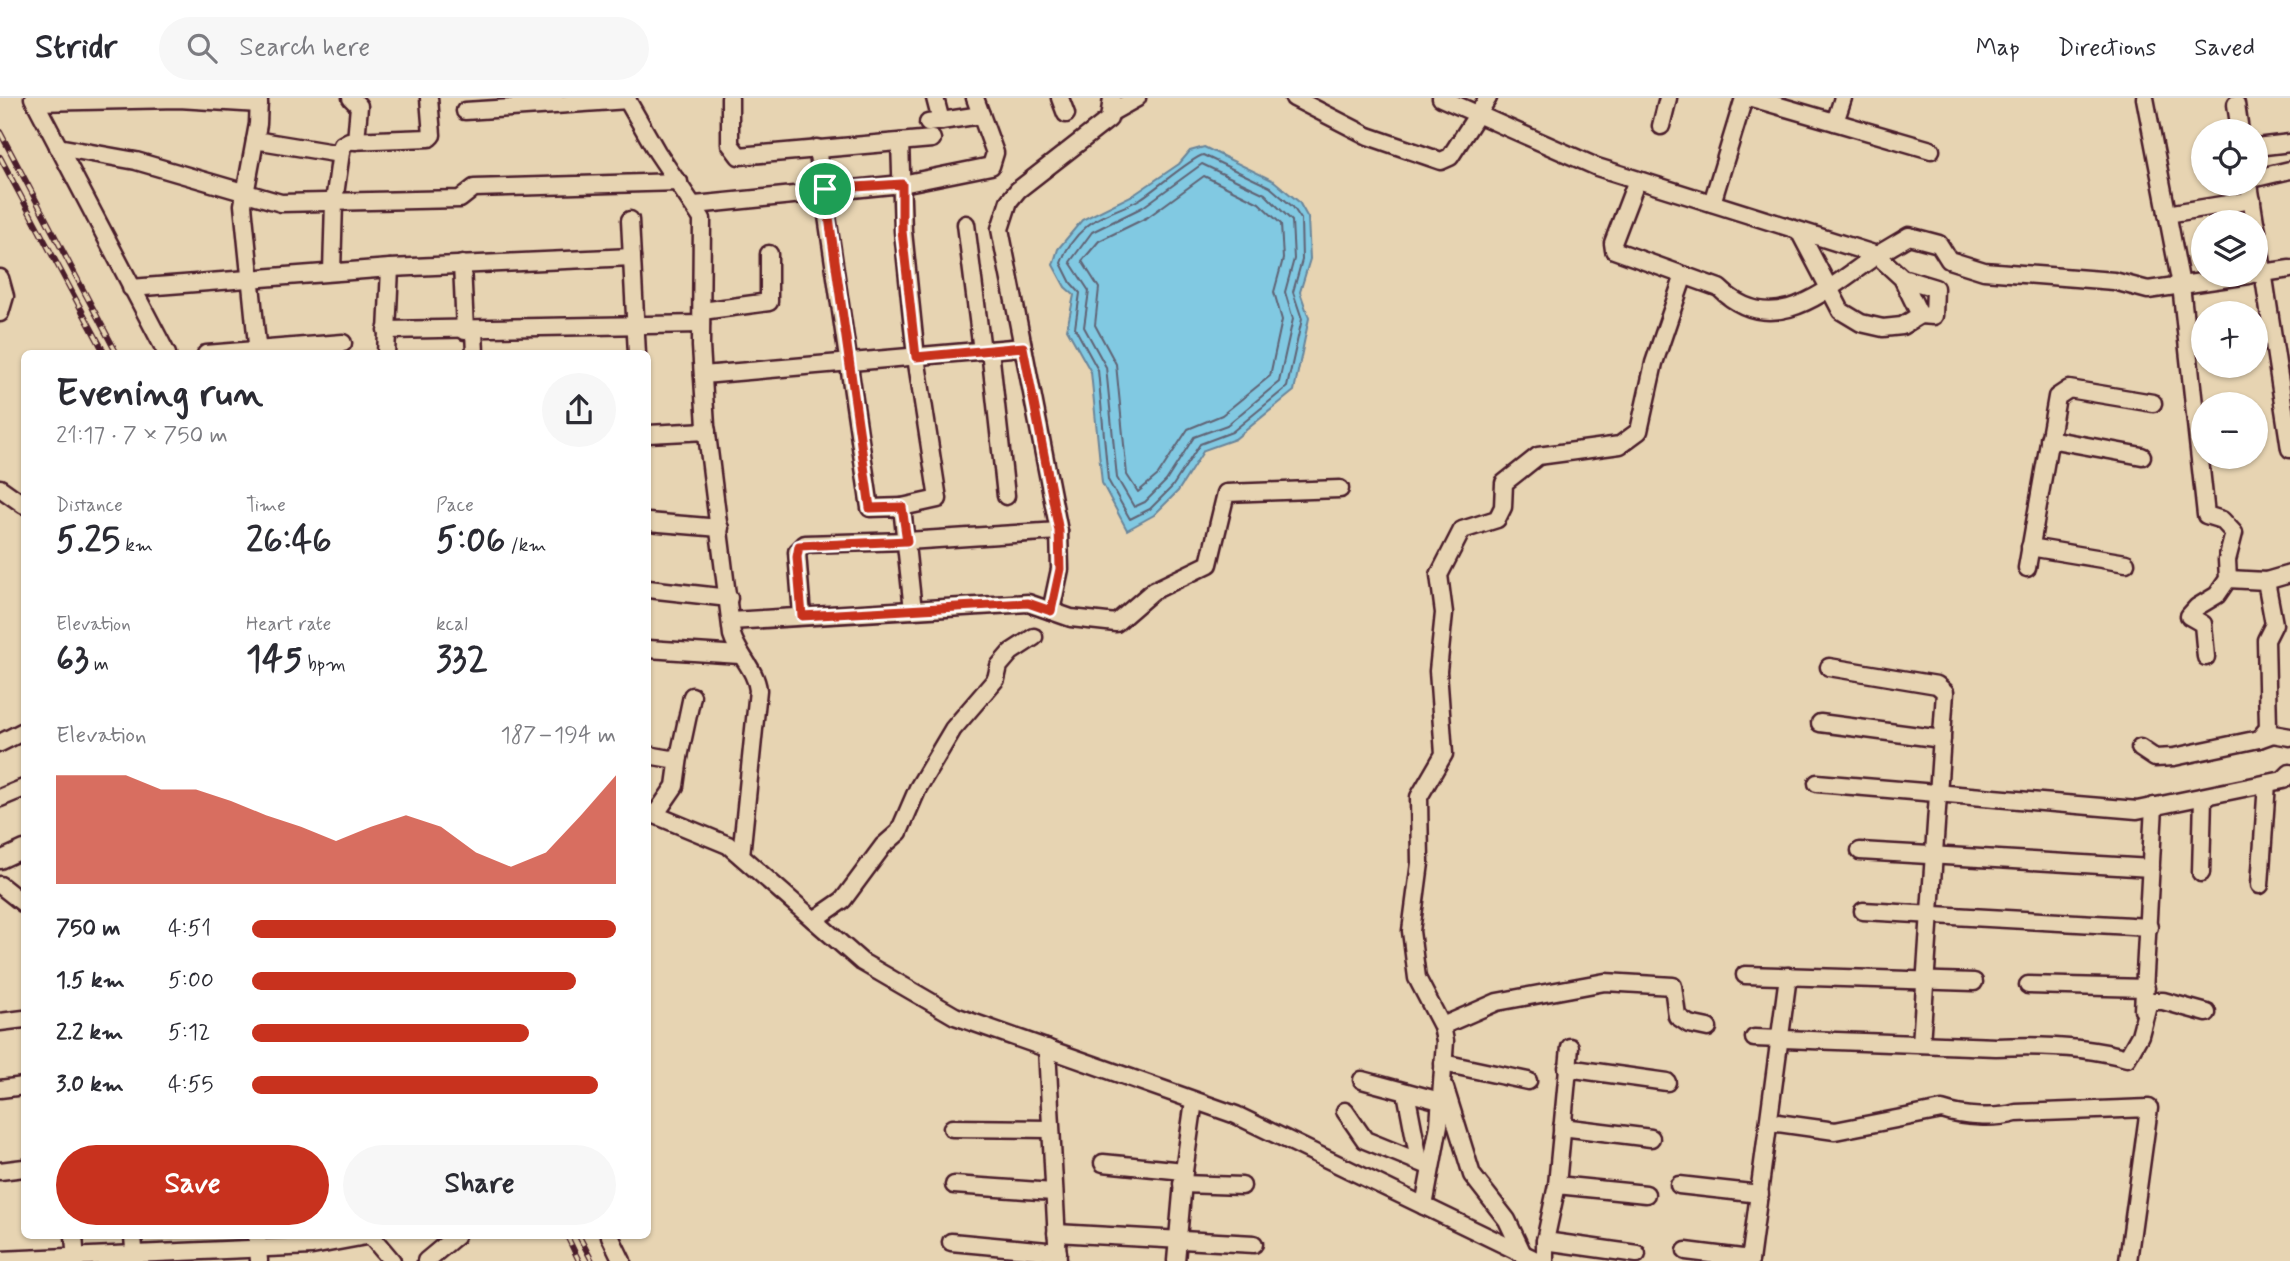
<!DOCTYPE html>
<html lang="en">
<head>
<meta charset="utf-8">
<style>
  :root { --surface:#fff; --page:#f7f7f7; --text:#2b2b33; --muted:#7c7c81; --line:#e1e1e2; --accent:#c8321e }
  body { margin:0; font-family:Mynerve,sans-serif; background:var(--page); color:var(--text); height:100vh; display:flex; flex-direction:column; font-size:26px; white-space:nowrap }
  * { box-sizing:border-box; margin:0 }
  p { font-size:23px; color:var(--muted) }
  .icon { flex:none; width:38px; height:38px; fill:none; stroke:currentColor; stroke-width:2; stroke-linecap:round; stroke-linejoin:round }
  .map { position:relative; flex:1; overflow:hidden }
  .side { position:absolute; left:21px; top:252px; width:630px; height:889px; display:flex; flex-direction:column; background:var(--surface); border-radius:10px; box-shadow:0 2px 5px #0004 }
  .side>* { flex:none }
  .tools { position:absolute; left:2191px; top:21px; display:grid; gap:14px }
  .tools a { display:grid; place-items:center; width:77px; height:77px; border-radius:50%; background:var(--surface); box-shadow:0 2px 5px #0004; font-size:35px }
  .pin { position:absolute; display:grid; place-items:center; width:60px; height:60px; color:#fff; margin:-30px; border:4px solid #fff; border-radius:50%; box-shadow:0 2px 7px #0007 }
  .round { display:grid; place-items:center; flex:none; width:74px; height:74px; border-radius:37px; background:var(--page) }
  .overview { display:flex; align-items:center; justify-content:space-between; height:119px; padding:0 35px }
  h1 { font-size:38px; font-weight:700; line-height:52px }
  .metrics { display:grid; grid-template-columns:repeat(3,1fr); gap:10px; height:119px; padding:7px 35px }
  .metrics div { display:grid; align-content:center }
  .metrics b { font-size:35px; font-weight:700 }
  .metrics small { font-size:19px; font-weight:400 }
  .metrics p { font-size:19px }
  .chart { height:196px; padding:14px 35px }
  .chart p { display:flex; justify-content:space-between }
  .chart svg { width:100%; height:126px; margin-top:7px; fill:var(--accent); opacity:.7 }
  .primary-button { display:flex; gap:14px; margin-top:auto; padding:14px 35px }
  .primary-button a { flex:1; height:80px; border-radius:42px; background:var(--accent); color:#fff; font-size:28px; font-weight:700; line-height:80px; text-align:center }
  .primary-button a+a { background:var(--page); color:var(--text) }
  ul { padding:0 35px; list-style:none; font-size:23px }
  li { display:grid; grid-template-columns:112px 84px 1fr; align-items:center; height:52px }
  li i { height:18px; border-radius:9px; background:var(--accent) }
  header { display:flex; align-items:center; gap:42px; box-sizing:border-box; height:98px; padding:0 35px; background:var(--surface); border-bottom:2px solid var(--line) }
  header strong { font-size:33px }
  nav { display:flex; gap:38px; margin-inline-start:auto; font-size:24px }
  .search { width:490px; height:63px; background:var(--page); display:flex; align-items:center; gap:18px; box-sizing:border-box; padding:0 24px; border-radius:38px; color:var(--muted); font-size:26px }
  .map>svg:first-child { display:block }
  .water { fill:#81c9e2; stroke:#6b8599; stroke-width:2 }
  .lines { fill:none; stroke-linecap:round; stroke-linejoin:round }
  .shore { stroke:#606374; stroke-width:2 }
  .minor-casing { stroke:#4a1f2b; stroke-width:21 }
  .minor { stroke:#e7d4b2; stroke-width:16 }
  .rail-casing { stroke:#4a1f2b; stroke-width:6 }
  .rail { stroke:#e7d4b2; stroke-width:3.5; stroke-dasharray:10; stroke-linecap:butt }
  .route-casing { stroke:#fff; stroke-width:14 }
  .route { stroke:#c8321e; stroke-width:9 }
</style>
</head>
<body>
<header>
<strong>Stridr</strong>
<div class="search"><svg class="icon" aria-label="search" viewBox="0 0 24 24"><circle cx="10" cy="10" r="6"/><path d="M15 15l6 6"/></svg>Search here</div>
<nav><a>Map</a><a>Directions</a><a>Saved</a></nav>
</header>
<div class="map">
<svg width="2290" height="1163" viewBox="0 0 2290 1163">
  <rect width="100%" height="100%" fill="#e7d4b2"/>
  <filter id="ink" filterUnits="userSpaceOnUse"><feTurbulence type="fractalNoise" baseFrequency=".0143" numOctaves="2"/><feDisplacementMap in="SourceGraphic" scale="14" xChannelSelector="R" yChannelSelector="G"/><feConvolveMatrix kernelMatrix="1 2 1 2 8 2 1 2 1" color-interpolation-filters="sRGB"/></filter>
  <g filter="url(#ink)">
    <!-- water -->
    <path class="water" d="M 1204,49 L 1274,83 L 1299,104 L 1308,120 L 1310,161 L 1300,194 L 1309,220 L 1294,293 L 1235,341 L 1204,352 L 1178,393 L 1154,417 L 1127,432 L 1102,385 L 1091,274 L 1067,231 L 1074,197 L 1065,189 L 1053,167 L 1058,151 L 1082,122 L 1135,96 L 1179,66 L 1190,53 Z"/>
    <g class="lines">
      <!-- shore -->
      <g class="shore">
        <path d="M 1203,57 L 1270,89 L 1293,109 L 1301,121 L 1302,162 L 1293,194 L 1302,221 L 1287,289 L 1232,334 L 1200,346 L 1172,389 L 1150,411 L 1130,421 L 1108,382 L 1098,272 L 1075,230 L 1080,195 L 1071,185 L 1061,165 C 1065,152 1075,138 1086,129 C 1100,116 1123,111 1140,101 C 1155,92 1191,60 1203,57 Z"/>
        <path d="M 1202,66 L 1265,96 L 1292,123 L 1294,161 L 1285,194 L 1293,221 L 1279,284 L 1227,327 L 1194,339 L 1166,383 L 1145,404 L 1134,409 L 1117,380 L 1106,269 L 1084,229 L 1089,193 L 1070,164 L 1092,134 L 1143,109 Z"/>
        <path d="M 1204,78 L 1259,105 L 1281,126 L 1283,161 L 1274,194 L 1282,222 L 1270,278 L 1222,317 L 1188,331 L 1158,377 L 1138,394 L 1127,377 L 1116,266 L 1095,227 L 1099,190 L 1082,163 L 1099,143 L 1148,119 Z"/>
      </g>
      <!-- minor casing -->
      <g class="minor-casing">
        <g id="minor">
          <path d="M 33,0 L 167,256"/>
          <path d="M 351,0 L 359,8 L 356,43"/>
          <path d="M 626,0 L 657,54 L 702,121 L 701,248 L 706,328 L 732,537 C 738,557 756,572 758,592 L 741,758"/>
          <path d="M 730,0 L 730,46 L 739,58 L 932,41"/>
          <path d="M 935,0 L 941,23"/>
          <path d="M 1060,0 L 1066,16"/>
          <path d="M 1294,0 L 1368,38 L 1441,63 L 1450,59 L 1488,0"/>
          <path d="M 1441,0 L 1597,69 L 1877,157 L 1909,138 L 1939,146 L 1949,162 L 1984,173 L 2114,183 L 2148,192 L 2249,177"/>
          <path d="M 1752,0 L 1931,52"/>
          <path d="M 2145,0 L 2181,187 L 2206,417 L 2222,422 L 2234,435 L 2227,462 L 2228,481 L 2217,497 L 2197,509 L 2189,518 L 2203,526 L 2206,559"/>
          <path d="M 35,4 L 179,1 L 259,6"/>
          <path d="M 2236,6 L 2240,33"/>
          <path d="M 465,13 L 628,2"/>
          <path d="M 1112,14 L 1137,0"/>
          <path d="M 1835,24 L 1843,0"/>
          <path d="M 928,25 L 981,17"/>
          <path d="M 1661,28 L 1668,0"/>
          <path d="M 255,42 L 340,56"/>
          <path d="M 900,44 L 903,133 L 916,259 L 938,401 L 902,409"/>
          <path d="M 58,49 L 136,63 L 281,105 L 460,101 L 474,90 L 679,84"/>
          <path d="M 2256,49 L 2290,45"/>
          <path d="M 817,50 L 870,410 L 902,409 L 913,512"/>
          <path d="M 2256,80 L 2290,72"/>
          <path d="M 1637,82 L 1613,145 L 1614,152 L 1719,190 C 1774,244 1828,190 1877,157 L 1902,180 L 1935,190 L 1934,218 L 1920,217 L 1902,180"/>
          <path d="M 2249,86 L 2255,124"/>
          <path d="M 1712,105 L 1744,0"/>
          <path d="M 695,107 L 902,86 L 991,68 L 995,55 L 975,0"/>
          <path d="M 2167,116 L 2252,102"/>
          <path d="M 630,122 L 637,256"/>
          <path d="M 966,126 L 982,253"/>
          <path d="M 2256,127 L 2290,351"/>
          <path d="M 1799,133 L 1841,213 L 1861,225 L 1883,230 L 1902,228 L 1920,217"/>
          <path d="M 462,166 L 465,233"/>
          <path d="M 332,174 L 334,104 L 342,47 L 349,43 L 429,40 L 432,37 L 429,0"/>
          <path d="M 2256,176 L 2290,171"/>
          <path d="M 0,180 L 5,198 L 0,215"/>
          <path d="M 131,190 L 390,170 L 632,159"/>
          <path d="M 702,213 L 769,204 L 769,156"/>
          <path d="M 386,232 L 701,226"/>
          <path d="M 474,233 L 475,256"/>
          <path d="M 990,252 L 1006,398"/>
          <path d="M 206,256 L 343,245"/>
          <path d="M 258,256 L 243,107 L 258,26 L 259,0"/>
          <path d="M 386,256 L 390,170"/>
          <path d="M 703,277 L 1023,249"/>
          <path d="M 648,336 L 707,333"/>
          <path d="M 2049,341 L 2142,358"/>
          <path d="M 0,390 L 24,407"/>
          <path d="M 648,424 L 720,430"/>
          <path d="M 2030,449 L 2126,465"/>
          <path d="M 2027,470 L 2057,299 L 2069,291 L 2153,305"/>
          <path d="M 2266,483 L 2290,476"/>
          <path d="M 648,491 L 729,500"/>
          <path d="M 1051,513 L 1060,471 L 1059,433 L 1000,131 L 1009,103 L 1018,92 L 1109,21 L 1112,0"/>
          <path d="M 802,518 L 797,454 L 805,446 L 907,443 L 1059,433"/>
          <path d="M 731,523 L 1028,505 L 1071,520 L 1116,525 L 1153,493 L 1209,466 L 1226,395 L 1340,391"/>
          <path d="M 648,551 L 740,557"/>
          <path d="M 1829,569 L 1937,587 L 1945,594 L 1921,946"/>
          <path d="M 1820,625 L 1942,641"/>
          <path d="M 2259,641 L 2273,636 L 2290,639"/>
          <path d="M 0,645 L 24,633"/>
          <path d="M 2140,650 L 2155,660 L 2174,659 L 2259,641 L 2268,630 L 2266,542 L 2274,526 L 2266,483 L 2228,481"/>
          <path d="M 648,657 L 671,661 L 679,659 L 692,598"/>
          <path d="M 1817,685 L 2137,712 L 2283,682 L 2290,675"/>
          <path d="M 0,700 L 24,690"/>
          <path d="M 648,714 L 728,747 L 862,864 L 955,918 L 1236,1017 L 1538,1163"/>
          <path d="M 655,717 L 675,688 L 679,659"/>
          <path d="M 1860,753 L 2151,770"/>
          <path d="M 0,762 L 24,751"/>
          <path d="M 2201,775 L 2203,699"/>
          <path d="M 0,787 L 24,806"/>
          <path d="M 2260,787 L 2267,685"/>
          <path d="M 1863,813 L 2149,829"/>
          <path d="M 814,822 L 843,802 L 883,748 L 899,734 L 918,690 L 953,631 L 996,581 L 999,568 L 1011,554 L 1034,539"/>
          <path d="M 1745,877 L 1974,884"/>
          <path d="M 2028,887 L 2146,890"/>
          <path d="M 2143,912 L 2154,708"/>
          <path d="M 0,924 L 24,921"/>
          <path d="M 1442,928 L 1497,904 L 1605,884 L 1673,888 L 1677,918 L 1689,926 L 1708,930"/>
          <path d="M 1754,940 L 1996,949 C 2039,947 2085,948 2127,960 L 2140,937 L 2149,903 L 2163,903 L 2207,915"/>
          <path d="M 1047,950 L 1058,1163"/>
          <path d="M 1443,965 L 1528,983"/>
          <path d="M 1567,970 L 1667,984"/>
          <path d="M 1362,982 L 1440,1003"/>
          <path d="M 1445,990 L 1472,1077 L 1507,1122 L 1523,1156"/>
          <path d="M 0,991 L 24,988"/>
          <path d="M 1406,994 L 1419,1062"/>
          <path d="M 1345,1013 L 1365,1042 L 1429,1068"/>
          <path d="M 1770,1024 L 1835,1033 L 1942,1012 C 1963,1019 1995,1021 2016,1015 L 2149,1010 L 2128,1163"/>
          <path d="M 1562,1029 L 1651,1040"/>
          <path d="M 952,1030 L 1049,1031"/>
          <path d="M 1103,1065 L 1184,1073"/>
          <path d="M 0,1073 L 24,1070"/>
          <path d="M 1182,1086 L 1242,1088"/>
          <path d="M 954,1087 L 1053,1094"/>
          <path d="M 1557,1087 L 1646,1096"/>
          <path d="M 1679,1087 L 1760,1096"/>
          <path d="M 1424,1108 L 1439,1027 L 1445,943 L 1442,928 L 1417,880 L 1411,833 L 1420,765 L 1419,699 L 1444,656 L 1438,573 L 1444,515 L 1439,477 L 1462,432 L 1497,421 L 1503,409 L 1504,385 L 1538,358 L 1620,347 L 1639,333 L 1654,265 L 1684,177"/>
          <path d="M 1056,1135 L 1254,1146"/>
          <path d="M 74,1138 L 76,1163"/>
          <path d="M 133,1138 L 135,1163"/>
          <path d="M 257,1138 L 259,1163"/>
          <path d="M 371,1138 L 392,1163"/>
          <path d="M 610,1138 L 622,1163"/>
          <path d="M 1545,1143 L 1637,1156"/>
          <path d="M 951,1144 L 1058,1154"/>
          <path d="M 1686,1153 L 1750,1161"/>
          <path d="M 0,1162 L 312,1148 L 366,1138"/>
          <path d="M 426,1163 L 456,1138"/>
          <path d="M 1176,1163 L 1184,1073 L 1194,1003"/>
          <path d="M 1545,1163 L 1545,1143 L 1557,1087 L 1570,949"/>
          <path d="M 1750,1163 L 1788,878"/>
        </g>
      </g>
      <!-- minor -->
      <use href="#minor" class="minor"/>
      <!-- rail casing -->
      <g class="rail-casing">
        <g id="rail">
          <path d="M 0,34 L 117,256"/>
          <path d="M 0,59 L 105,256"/>
          <path d="M 567,1138 L 579,1163"/>
          <path d="M 579,1138 L 592,1163"/>
        </g>
      </g>
      <!-- rail -->
      <use href="#rail" class="rail"/>
    </g>
  </g>
  <g class="lines" filter="url(#ink)">
    <!-- route casing -->
    <g class="route-casing">
      <path id="route" d="M 902,86 L 902,133 L 916,259 L 1023,249 L 1059,433 L 1060,471 L 1051,513 L 1028,505 L 802,518 L 797,459 L 799,448 L 907,443 L 902,409 L 870,410 L 825,91 Z"/>
    </g>
    <!-- route -->
    <use href="#route" class="route"/>
  </g>
</svg>
<div class="tools">
<a><svg class="icon" aria-label="locate" viewBox="0 0 24 24"><circle cx="12" cy="12" r="6"/><path d="M12 2v4M12 18v4M2 12h4M18 12h4"/></svg></a>
<a><svg class="icon" aria-label="layers" viewBox="0 0 24 24"><path d="M12 4l9 5-9 5-9-5zM3 14l9 5 9-5"/></svg></a>
<a>+</a>
<a>−</a>
</div>
<div class="pin" style="left:825px;top:91px;background:#1e9e55"><svg class="icon" aria-label="arrive" viewBox="0 0 24 24"><path d="M6 21V4h12l-3 4 3 4H6"/></svg></div>
<section class="side">
<div class="overview"><div><h1>Evening run</h1><p>21:17 · 7 × 750 m</p></div><a class="round"><svg class="icon" aria-label="share" viewBox="0 0 24 24"><path d="M12 15V3M7 8l5-5 5 5M5 13v7h14v-7"/></svg></a></div>
<div class="metrics">
<div><p>Distance</p><b>5.25<small> km</small></b></div>
<div><p>Time</p><b>26:46</b></div>
<div><p>Pace</p><b>5:06<small> /km</small></b></div>
</div>
<div class="metrics">
<div><p>Elevation</p><b>63<small> m</small></b></div>
<div><p>Heart rate</p><b>145<small> bpm</small></b></div>
<div><p>kcal</p><b>332</b></div>
</div>
<div class="chart"><p><span>Elevation</span>187–194 m</p>
<svg viewBox="0 0 160 44" preserveAspectRatio="none"><path d="M0 44V6L10 6L20 6L30 11L40 11L50 15L60 20L70 24L80 29L90 24L100 20L110 24L120 33L130 38L140 33L150 20L160 6V44z"/></svg>
</div>
<ul>
<li><b>750 m</b>4:51<i style="width:100%"></i></li>
<li><b>1.5 km</b>5:00<i style="width:89%"></i></li>
<li><b>2.2 km</b>5:12<i style="width:76%"></i></li>
<li><b>3.0 km</b>4:55<i style="width:95%"></i></li>
</ul>
<div class="primary-button"><a>Save</a><a>Share</a></div>
</section>
</div>
</body>
</html>
